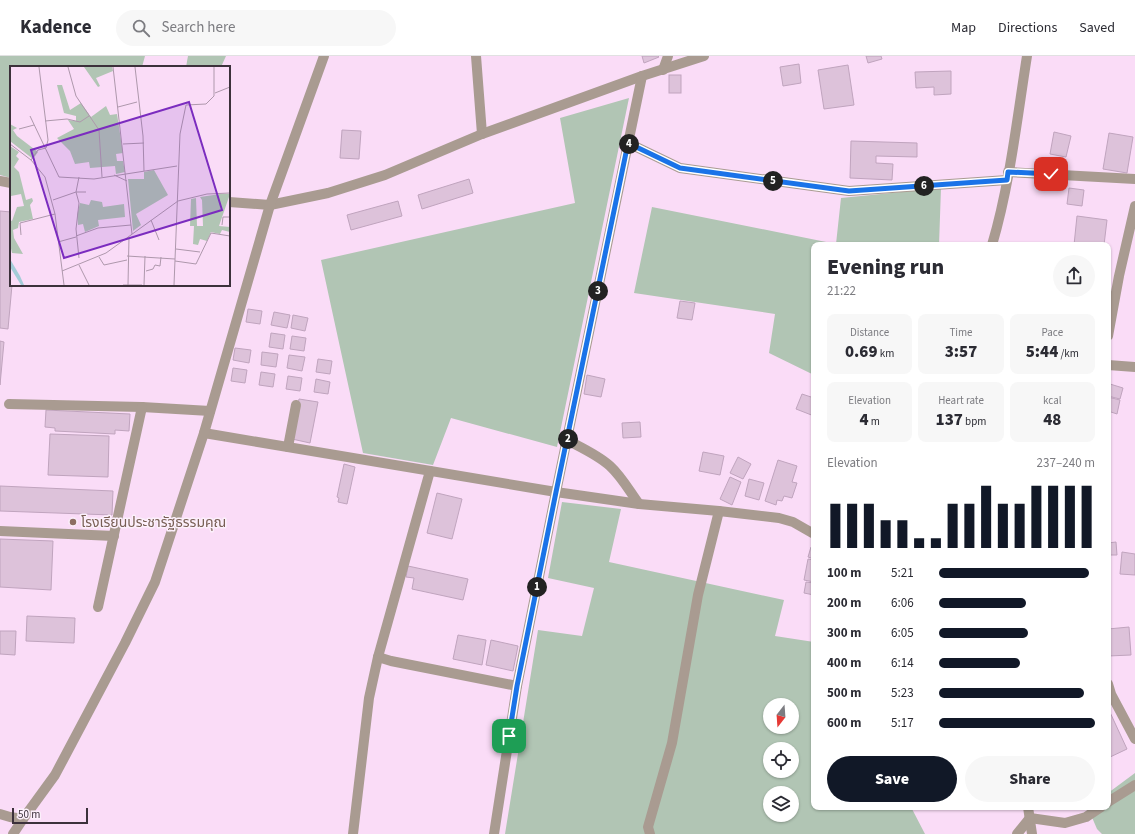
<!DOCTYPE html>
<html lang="en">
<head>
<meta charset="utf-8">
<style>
  :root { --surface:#fff; --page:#f7f7f7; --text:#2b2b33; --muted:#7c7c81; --line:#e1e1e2; --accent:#111827 }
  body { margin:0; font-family:"Source Sans 3","Noto Sans Thai",sans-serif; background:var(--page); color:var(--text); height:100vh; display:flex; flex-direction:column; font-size:15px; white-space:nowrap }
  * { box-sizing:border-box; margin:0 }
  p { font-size:13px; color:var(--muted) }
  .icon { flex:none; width:22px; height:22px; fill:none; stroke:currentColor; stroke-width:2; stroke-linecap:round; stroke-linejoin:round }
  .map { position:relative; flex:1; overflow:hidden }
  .drawer { position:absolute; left:811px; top:186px; width:300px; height:568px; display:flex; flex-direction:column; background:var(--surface); border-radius:8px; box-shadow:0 1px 3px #0004 }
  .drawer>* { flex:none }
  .needle { width:26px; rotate:197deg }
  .tools { position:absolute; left:763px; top:642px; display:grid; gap:8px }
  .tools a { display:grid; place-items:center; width:36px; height:36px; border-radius:50%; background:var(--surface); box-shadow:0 1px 3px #0004; font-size:20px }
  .scale { position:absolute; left:12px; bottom:10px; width:76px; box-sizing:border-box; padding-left:4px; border:2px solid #3c313b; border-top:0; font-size:11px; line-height:14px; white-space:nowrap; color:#3c313b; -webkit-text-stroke:3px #fcf0fb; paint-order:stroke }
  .pin { position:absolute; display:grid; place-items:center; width:34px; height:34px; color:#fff; margin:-17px; border-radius:8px; box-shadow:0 2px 6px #0006 }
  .km { position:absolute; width:20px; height:20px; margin:-10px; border-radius:50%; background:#222; color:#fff; font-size:11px; line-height:20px; text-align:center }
  .round { display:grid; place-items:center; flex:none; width:42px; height:42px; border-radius:21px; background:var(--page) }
  .headline { display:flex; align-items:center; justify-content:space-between; height:68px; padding:0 16px }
  h1 { font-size:22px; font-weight:800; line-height:30px }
  .stats { display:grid; grid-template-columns:repeat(3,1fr); gap:6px; height:68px; padding:4px 16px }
  .stats div { display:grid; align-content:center; border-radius:8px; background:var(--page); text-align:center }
  .stats b { font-size:17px; font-weight:800 }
  .stats small { font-size:11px; font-weight:400 }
  .stats p { font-size:11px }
  .chart { height:112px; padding:8px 16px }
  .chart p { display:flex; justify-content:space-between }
  .chart svg { width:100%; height:72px; margin-top:4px; stroke:var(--accent); stroke-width:6 }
  .cta { display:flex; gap:8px; margin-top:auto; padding:8px 16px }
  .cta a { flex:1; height:46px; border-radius:24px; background:var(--accent); color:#fff; font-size:16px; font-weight:800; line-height:46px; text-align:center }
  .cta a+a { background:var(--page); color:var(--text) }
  ul { padding:0 16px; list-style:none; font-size:13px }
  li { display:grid; grid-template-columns:64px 48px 1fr; align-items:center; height:30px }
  li i { height:10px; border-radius:5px; background:var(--accent) }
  header { display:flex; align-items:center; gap:24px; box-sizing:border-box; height:56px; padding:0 20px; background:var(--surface); border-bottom:1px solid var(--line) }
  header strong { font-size:19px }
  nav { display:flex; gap:22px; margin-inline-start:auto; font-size:14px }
  .search { width:280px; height:36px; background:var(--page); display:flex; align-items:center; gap:10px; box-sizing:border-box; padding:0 14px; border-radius:22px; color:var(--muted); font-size:15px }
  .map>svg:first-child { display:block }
  .green { fill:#b1c5b4; fill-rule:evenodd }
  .building { fill:#ddc2da; stroke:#c0a4be }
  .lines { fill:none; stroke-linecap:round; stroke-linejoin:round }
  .minor { stroke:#a99b91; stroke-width:10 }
  .route-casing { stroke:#fff; stroke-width:8 }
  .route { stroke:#1a73e8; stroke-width:5 }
  .education-dot { fill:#8d6e63; stroke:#fcf0fb; stroke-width:1.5 }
  .labels { text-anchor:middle; stroke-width:3; stroke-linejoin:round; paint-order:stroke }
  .education-label { font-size:14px; fill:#785e54; stroke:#fcf0fb; text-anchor:start }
  .inset-road { fill:none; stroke:#ae98ac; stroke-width:1 }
  .view { fill:#7b2cbf; fill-opacity:0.15; stroke:#7b2cbf; stroke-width:2 }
  .inset-edge { fill:none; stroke:#3c313b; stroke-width:2 }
</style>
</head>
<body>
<header>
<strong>Kadence</strong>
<div class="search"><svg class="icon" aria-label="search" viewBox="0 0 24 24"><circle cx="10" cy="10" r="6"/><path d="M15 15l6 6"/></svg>Search here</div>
<nav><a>Map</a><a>Directions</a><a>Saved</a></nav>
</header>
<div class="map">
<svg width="1135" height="778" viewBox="0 0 1135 778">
  <rect width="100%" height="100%" fill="#fadcf7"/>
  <!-- green -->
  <g class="green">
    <path d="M 0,0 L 145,0 L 142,11 L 11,11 L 11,122 L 0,119 Z"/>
    <path d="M 188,0 L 226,0 L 221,11 L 186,11 Z"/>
    <path d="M 629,42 L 557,391 L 451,362 L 433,409 L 363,397 L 321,204 L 575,147 L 560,62 Z"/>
    <path d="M 941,132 L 939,189 L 814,189 L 814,319 L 769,297 L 775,258 L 634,237 L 652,151 L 836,188 L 841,142 Z"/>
    <path d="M 562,446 L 621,453 L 609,506 L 784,544 L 775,580 L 814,586 L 814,751 L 911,751 L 925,778 L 505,778 L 538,574 L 582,580 L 594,532 L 548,522 ZM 770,649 L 792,649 L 792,671 L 770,671 ZM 770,693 L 792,693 L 792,715 L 770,715 ZM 770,737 L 792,737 L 792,759 L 770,759 Z"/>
    <path d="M 1135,717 L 1135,778 L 1102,778 L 1097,773 L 1088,752 L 1089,751 L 1108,751 L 1108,737 Z"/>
  </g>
  <!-- building -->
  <g class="building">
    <path d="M 642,0 L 658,0 L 659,1 L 644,7 Z"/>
    <path d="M 866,0 L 881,0 L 882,3 L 868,7 Z"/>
    <path d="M 799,8 L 801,27 L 783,30 L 780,11 Z"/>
    <path d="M 848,9 L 854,49 L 824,53 L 818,14 Z"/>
    <path d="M 951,15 L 951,38 L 934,39 L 934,31 L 916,32 L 915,16 Z"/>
    <rect x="669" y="19" width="12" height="18"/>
    <path d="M 342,74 L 361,75 L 359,103 L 340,102 Z"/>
    <path d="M 1054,76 L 1071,80 L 1066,101 L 1050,98 Z"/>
    <path d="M 1109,77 L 1133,81 L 1127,117 L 1103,113 Z"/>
    <path d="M 851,85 L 917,87 L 917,101 L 876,100 L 876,107 L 893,108 L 892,124 L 850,122 Z"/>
    <path d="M 469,123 L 473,137 L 422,153 L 418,139 Z"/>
    <path d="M 1069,132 L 1084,134 L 1082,150 L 1067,148 Z"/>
    <path d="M 398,145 L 402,160 L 351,174 L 347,159 Z"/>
    <path d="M 0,155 L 11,156 L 12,229 L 8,273 L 0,272 Z"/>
    <path d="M 1077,160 L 1107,164 L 1104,189 L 1074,189 Z"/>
    <path d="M 680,245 L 695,247 L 692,264 L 677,262 Z"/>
    <path d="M 248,253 L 262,255 L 260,268 L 246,266 Z"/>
    <path d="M 274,256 L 290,259 L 287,272 L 271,269 Z"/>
    <path d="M 293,259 L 308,262 L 305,275 L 291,272 Z"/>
    <path d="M 271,277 L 285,279 L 283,293 L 269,291 Z"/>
    <path d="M 292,280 L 306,282 L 304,295 L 290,293 Z"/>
    <path d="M 0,285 L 4,286 L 0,329 Z"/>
    <path d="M 235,292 L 251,294 L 249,307 L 233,304 Z"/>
    <path d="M 262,296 L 278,298 L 276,311 L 261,309 Z"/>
    <path d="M 289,299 L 305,301 L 302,315 L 287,312 Z"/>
    <path d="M 318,303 L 332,305 L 330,318 L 316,316 Z"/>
    <path d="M 233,312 L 247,314 L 245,327 L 231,325 Z"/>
    <path d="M 261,316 L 275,318 L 273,331 L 259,329 Z"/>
    <path d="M 587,319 L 605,323 L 601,341 L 584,338 Z"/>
    <path d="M 288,320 L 302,322 L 300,335 L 286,333 Z"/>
    <path d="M 316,323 L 330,326 L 328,338 L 314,336 Z"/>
    <path d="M 1110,328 L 1123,332 L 1120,343 L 1108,340 Z"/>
    <path d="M 802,338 L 814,342 L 814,360 L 796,353 Z"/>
    <path d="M 1108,341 L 1120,344 L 1117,358 L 1108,355 Z"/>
    <path d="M 299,343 L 318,346 L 310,387 L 292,383 Z"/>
    <path d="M 46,354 L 130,358 L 129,375 L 115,374 L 115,378 L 55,375 L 55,372 L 45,371 Z"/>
    <path d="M 640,366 L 641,381 L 623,382 L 622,367 Z"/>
    <path d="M 50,378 L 109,380 L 108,421 L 48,419 Z"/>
    <path d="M 703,396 L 724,400 L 720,419 L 699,415 Z"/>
    <path d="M 738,401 L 751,408 L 743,423 L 730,417 Z"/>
    <path d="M 778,404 L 797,410 L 792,426 L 797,427 L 792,442 L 784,440 L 782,445 L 777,444 L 776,449 L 765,445 Z"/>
    <path d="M 344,408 L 355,411 L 347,448 L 338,446 L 339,442 L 337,441 Z"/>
    <path d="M 730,421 L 741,426 L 732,449 L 720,443 Z"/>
    <path d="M 749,423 L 764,427 L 759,444 L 745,440 Z"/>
    <path d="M 0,430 L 113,435 L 112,459 L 0,455 Z"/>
    <path d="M 437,437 L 462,443 L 452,483 L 427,477 Z"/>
    <path d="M 0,483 L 53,485 L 51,534 L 0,531 Z"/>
    <path d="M 1116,486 L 1117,499 L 1108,499 L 1108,487 Z"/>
    <path d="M 811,491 L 814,492 L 814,503 L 808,501 Z"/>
    <path d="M 1122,496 L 1135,498 L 1135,519 L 1120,518 Z"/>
    <path d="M 808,503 L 814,504 L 814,526 L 804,524 Z"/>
    <path d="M 408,510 L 468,523 L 463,544 L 412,533 L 414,522 L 406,521 Z"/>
    <path d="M 806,526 L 814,527 L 814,539 L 804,537 Z"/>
    <path d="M 27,560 L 75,562 L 74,587 L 26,585 Z"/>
    <path d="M 1129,571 L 1131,599 L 1108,600 L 1108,573 Z"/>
    <path d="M 0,575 L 16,575 L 15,599 L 0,598 Z"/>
    <path d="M 458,579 L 486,584 L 482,609 L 453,603 Z"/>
    <path d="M 491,584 L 518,590 L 513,615 L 486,609 Z"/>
    <path d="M 1108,652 L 1127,693 L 1108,702 Z"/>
  </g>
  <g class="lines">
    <!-- minor -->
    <g class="minor">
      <path d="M 476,0 L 482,78"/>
      <path d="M 663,14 L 668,0"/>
      <path d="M 628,87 L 680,112 L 849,135 L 1007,124"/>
      <path d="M 1008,116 L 1135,123"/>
      <path d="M 0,125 L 11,127"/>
      <path d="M 229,146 L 270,149 L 328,137 L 385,119 L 482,78 L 642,20 L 704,0"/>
      <path d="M 992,189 C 1010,128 1017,63 1027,0"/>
      <path d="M 1108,280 L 1119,220 L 1135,150"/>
      <path d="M 1108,309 L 1135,311"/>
      <path d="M 9,348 L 142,351 L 210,355"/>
      <path d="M 204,377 L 556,436 L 639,448 L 719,455 L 779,462 L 793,466 L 814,478"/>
      <path d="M 567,384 C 582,392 598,399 610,410 C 622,421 630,436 639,448"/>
      <path d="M 288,391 L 296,349"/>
      <path d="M 0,475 L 114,480"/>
      <path d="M 98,551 L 142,351"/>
      <path d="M 378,601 L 391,605 L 517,630"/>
      <path d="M 1108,628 L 1111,638 L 1135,683"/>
      <path d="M 1108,746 L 1135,729"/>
      <path d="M 1028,751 L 1032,778"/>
      <path d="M 0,758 L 10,761 L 23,763 L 55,719 L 125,587 L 155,526 L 204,377 L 270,149 L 324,0"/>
      <path d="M 1030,762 L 1065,767 L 1086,761 L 1101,751"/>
      <path d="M 13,778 L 23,763"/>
      <path d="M 353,778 L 369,642 L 378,601 L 430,415"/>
      <path d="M 494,778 L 517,630 L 556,436 L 642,20"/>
      <path d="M 650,778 L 648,771 L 672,687 L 698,539 L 719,455"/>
      <path d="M 1017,778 L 1030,762"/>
    </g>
  </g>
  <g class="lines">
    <!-- route casing -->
    <g class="route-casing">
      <path id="route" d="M 509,680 L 517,630 L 556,436 L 628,87 L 680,112 L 849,135 L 1007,124 L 1008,116 L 1051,118"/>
    </g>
    <!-- route -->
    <use href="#route" class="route"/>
  </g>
  <!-- markers -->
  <circle class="education-dot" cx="73" cy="466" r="4"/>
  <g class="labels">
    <!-- education labels -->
    <g class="education-label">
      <text x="81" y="471">โรงเรียนประชารัฐธรรมคุณ</text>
    </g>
  </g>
  <!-- overview -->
  <g transform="translate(10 10)">
    <rect width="220" height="220" fill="#fadcf7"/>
    <path d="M 74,1 L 102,1 L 103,5 L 86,12 L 90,20 L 88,21 ZM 47,19 L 52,19 L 60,44 L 71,37 L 81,51 L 96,40 L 100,49 L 107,48 L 113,87 L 106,88 L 107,95 L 113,95 L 115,106 L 106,108 L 105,100 L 80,102 L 79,96 L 65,98 L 60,85 L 47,72 L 64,63 L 58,54 L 66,55 L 66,50 L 54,47 ZM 0,58 L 7,62 L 3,64 L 7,70 L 28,86 L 23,93 L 0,75 ZM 0,80 L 9,86 L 6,90 L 9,93 L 4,101 L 9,106 L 16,134 L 22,132 L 23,135 L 20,139 L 23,153 L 9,156 L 8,162 L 3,164 L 4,172 L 13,188 L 2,187 L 0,178 L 0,154 L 2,155 L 7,141 L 14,140 L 11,128 L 1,130 L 0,141 ZM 144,104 L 158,129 L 126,148 L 131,159 L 123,165 L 118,113 L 134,113 L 134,106 ZM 210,128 L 220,128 L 209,160 L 220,161 L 220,170 L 220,166 L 212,164 L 210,168 L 201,166 L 197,175 L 190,173 L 188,179 L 183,178 L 184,160 L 180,160 L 181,133 L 186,132 L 187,160 L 193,160 L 192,134 L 190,131 ZM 81,134 L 92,136 L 93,141 L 114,138 L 115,151 L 88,154 L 89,160 L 75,166 L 73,158 L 68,159 L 67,149 L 70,137 L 79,139 Z" fill="#b1c5b4"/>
    <path d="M 0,193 L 10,210 L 14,219 L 11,219 L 0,201 Z" fill="#a4ccd8"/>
    <path class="inset-road" d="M 29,1 L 38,74 L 36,82M 58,1 L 66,30 L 89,64 L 92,111M 103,1 L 122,168M 125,1 L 133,70 L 134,105M 205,27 L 220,21M 108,41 L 127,36M 20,50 L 49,111 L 84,113 L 167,100M 35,55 L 57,53 L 70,56 L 79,50M 9,63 L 24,59M 0,78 L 21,94 L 35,111 L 45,148 L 54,219M 113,78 L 134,77M 21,94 L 28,84 L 36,82M 104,109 L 117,115M 43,134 L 66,126 L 69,111M 141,154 L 149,174M 212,159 L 213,151 L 220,151M 11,169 L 10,157 L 45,148M 66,170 L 88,162 L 121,159M 48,176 L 66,171M 166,183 L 190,186M 117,190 L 165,193M 89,191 L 94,199 L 117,194M 69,192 L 66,163 L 69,137 L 66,126 L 76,126M 165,195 L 186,198 L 201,167 L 220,170M 69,199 L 79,219M 52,205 L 96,187 L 168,135 L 197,128 L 220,127M 136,205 L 143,203 L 145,199 L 150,200 L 151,191M 113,219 L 132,219M 118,219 L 119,171M 134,219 L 135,190M 164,219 L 170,68 L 176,39 L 196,38 L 204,30 L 204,1"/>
    <path class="view" d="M 179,36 L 212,144 L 54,192 L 21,84 Z"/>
    <rect width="220" height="220" class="inset-edge"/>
  </g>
</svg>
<div class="tools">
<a><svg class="needle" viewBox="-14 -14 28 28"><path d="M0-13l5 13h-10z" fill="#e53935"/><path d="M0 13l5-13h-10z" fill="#7c7c81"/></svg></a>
<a><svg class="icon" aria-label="locate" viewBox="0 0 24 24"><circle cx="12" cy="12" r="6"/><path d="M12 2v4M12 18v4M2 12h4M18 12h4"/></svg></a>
<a><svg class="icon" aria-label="layers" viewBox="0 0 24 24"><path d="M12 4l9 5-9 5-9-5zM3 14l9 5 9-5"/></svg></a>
</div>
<div class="scale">50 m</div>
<div class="pin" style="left:509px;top:680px;background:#1e9e55"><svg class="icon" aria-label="arrive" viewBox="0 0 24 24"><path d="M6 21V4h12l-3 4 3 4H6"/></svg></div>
<div class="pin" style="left:1051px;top:118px;background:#d93025"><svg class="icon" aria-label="check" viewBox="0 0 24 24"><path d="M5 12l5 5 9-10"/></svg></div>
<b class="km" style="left:537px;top:531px">1</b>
<b class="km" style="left:568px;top:383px">2</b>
<b class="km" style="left:598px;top:235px">3</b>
<b class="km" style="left:629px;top:88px">4</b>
<b class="km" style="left:773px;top:125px">5</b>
<b class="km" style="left:924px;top:130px">6</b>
<section class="drawer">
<div class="headline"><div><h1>Evening run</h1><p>21:22</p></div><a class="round"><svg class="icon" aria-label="share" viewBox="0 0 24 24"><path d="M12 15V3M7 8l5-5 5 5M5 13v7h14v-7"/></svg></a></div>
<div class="stats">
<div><p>Distance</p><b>0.69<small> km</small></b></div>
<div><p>Time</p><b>3:57</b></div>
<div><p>Pace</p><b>5:44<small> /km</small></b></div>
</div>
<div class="stats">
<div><p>Elevation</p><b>4<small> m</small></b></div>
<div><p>Heart rate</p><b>137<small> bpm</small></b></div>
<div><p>kcal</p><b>48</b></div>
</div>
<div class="chart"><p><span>Elevation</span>237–240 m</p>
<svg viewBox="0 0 160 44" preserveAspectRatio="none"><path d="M5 44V17M15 44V17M25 44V17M35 44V27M45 44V27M55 44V38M65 44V38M75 44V17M85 44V17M95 44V6M105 44V17M115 44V17M125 44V6M135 44V6M145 44V6M155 44V6"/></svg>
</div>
<ul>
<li><b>100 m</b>5:21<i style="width:96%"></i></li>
<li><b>200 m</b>6:06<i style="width:56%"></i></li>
<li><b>300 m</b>6:05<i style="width:57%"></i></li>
<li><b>400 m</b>6:14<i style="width:52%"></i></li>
<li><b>500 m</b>5:23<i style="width:93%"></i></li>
<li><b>600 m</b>5:17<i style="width:100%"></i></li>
</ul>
<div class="cta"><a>Save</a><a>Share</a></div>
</section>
</div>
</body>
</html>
